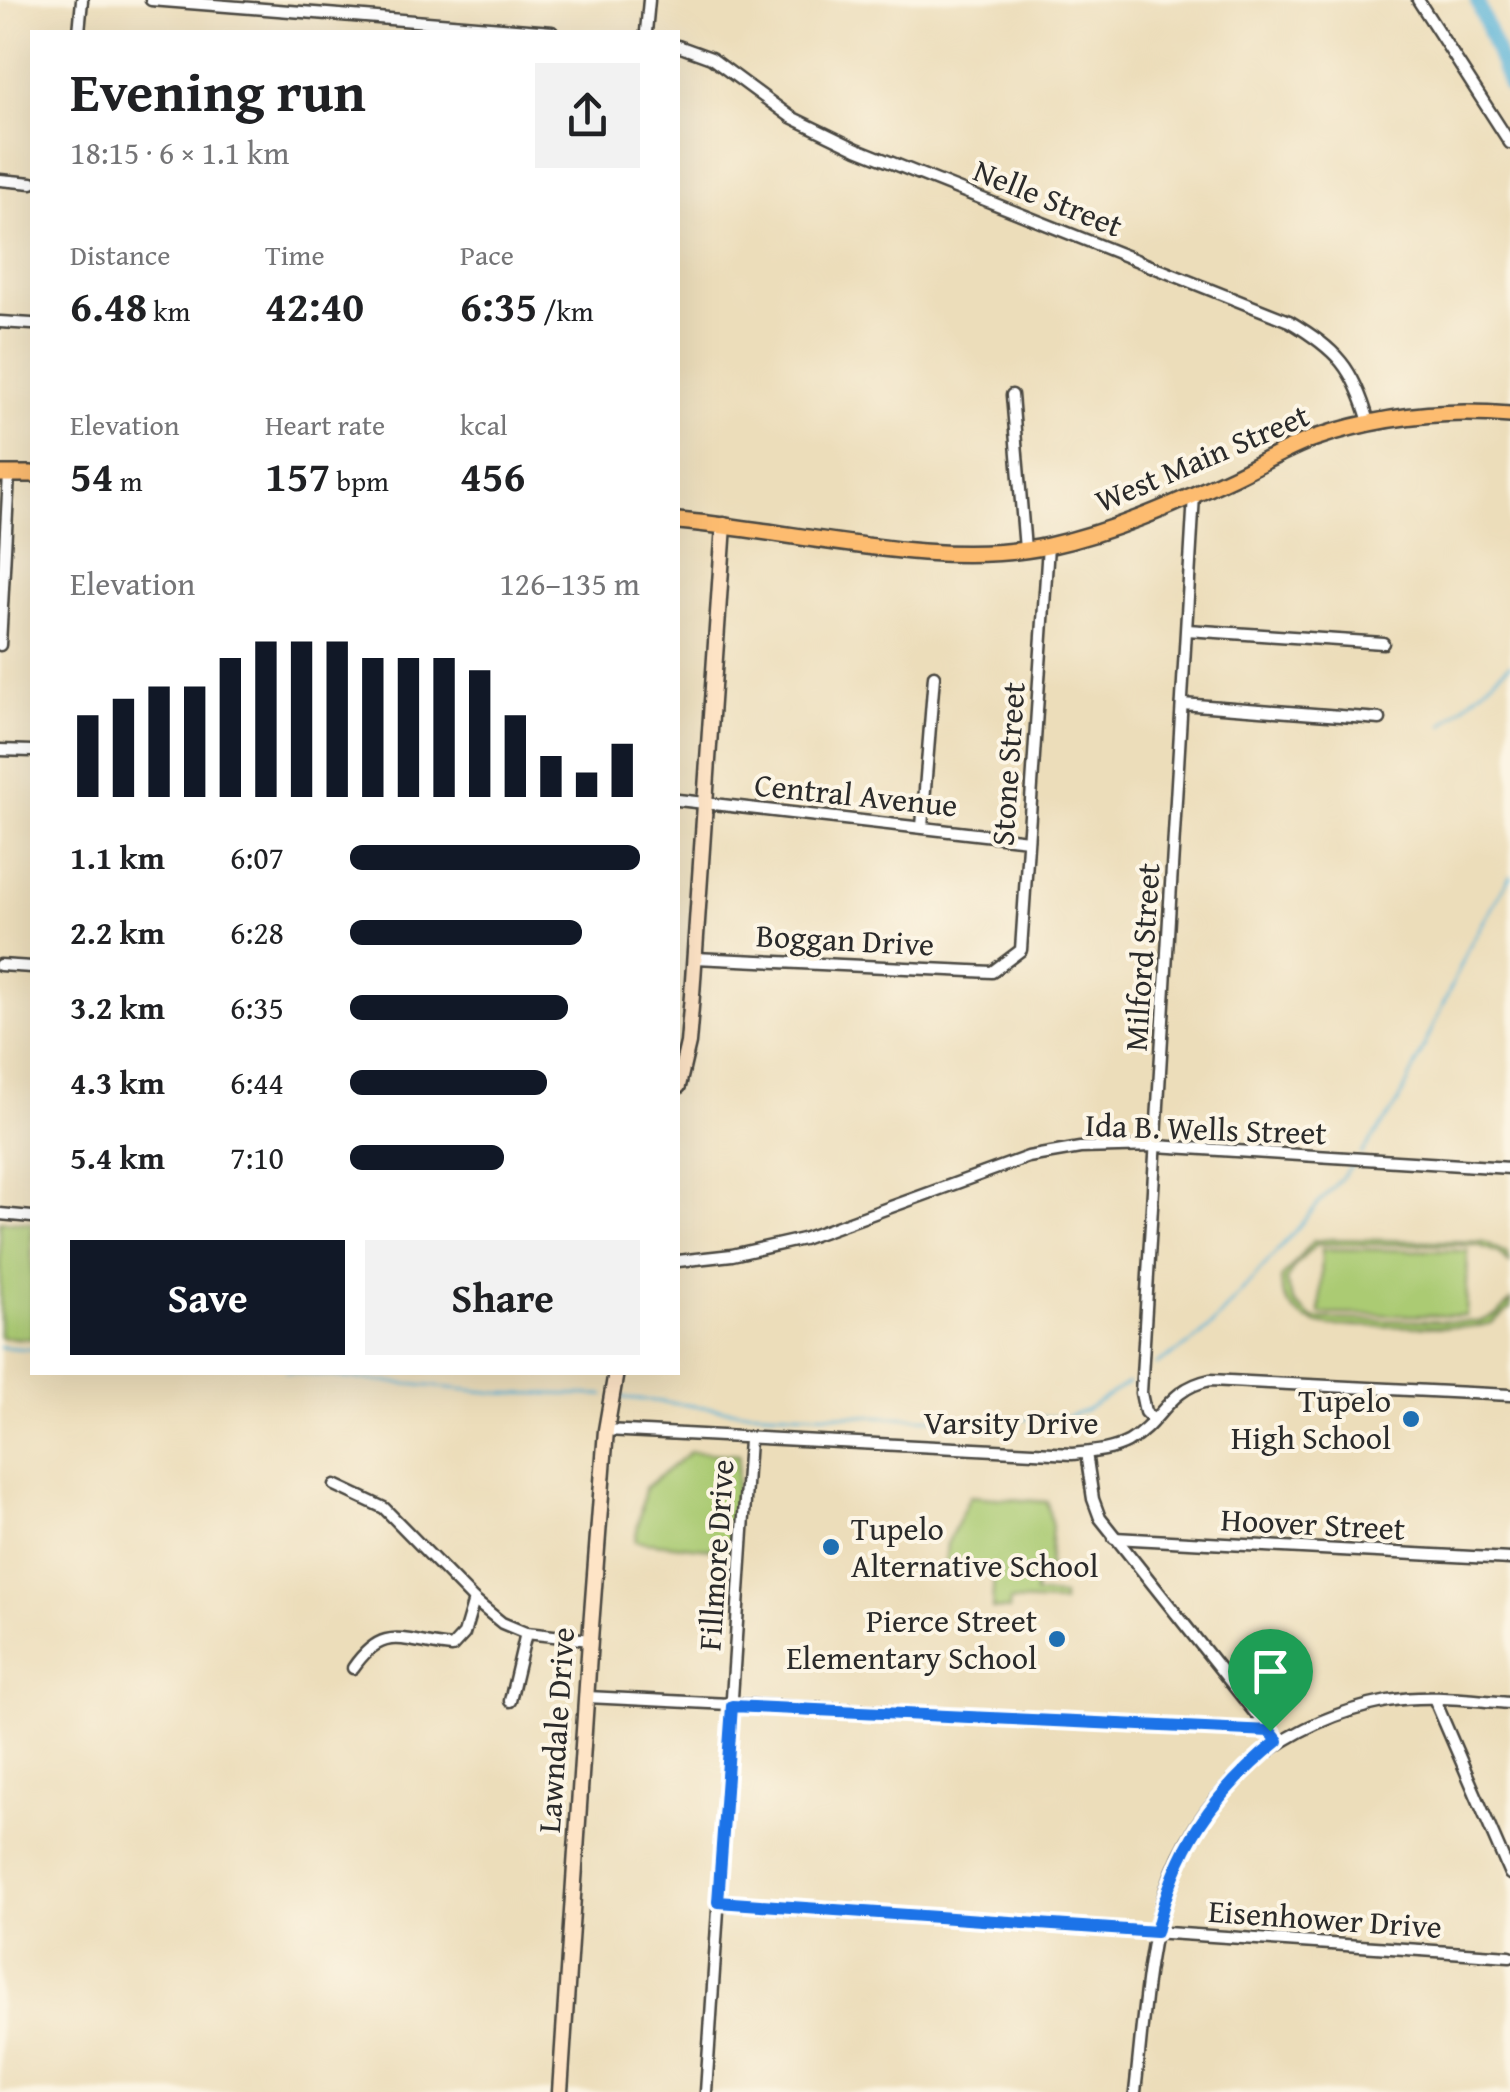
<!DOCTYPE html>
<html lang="en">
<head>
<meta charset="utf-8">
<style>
  :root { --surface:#fff; --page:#f2f2f2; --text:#202124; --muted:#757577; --accent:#111827 }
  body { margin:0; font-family:"Gentium Book Plus",serif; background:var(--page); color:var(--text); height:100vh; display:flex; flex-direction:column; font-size:38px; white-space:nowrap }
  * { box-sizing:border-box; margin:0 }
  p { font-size:32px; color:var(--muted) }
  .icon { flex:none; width:55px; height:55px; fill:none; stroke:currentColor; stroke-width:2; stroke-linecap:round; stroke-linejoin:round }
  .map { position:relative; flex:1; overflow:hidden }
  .details { position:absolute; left:30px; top:30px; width:650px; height:1345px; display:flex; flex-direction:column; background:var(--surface); border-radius:0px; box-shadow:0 10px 40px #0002 }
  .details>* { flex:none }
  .pin { position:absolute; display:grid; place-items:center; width:85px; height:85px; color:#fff; margin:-102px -42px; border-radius:50% 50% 50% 0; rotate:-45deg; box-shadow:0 0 10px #0007 }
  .pin .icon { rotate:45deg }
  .round { display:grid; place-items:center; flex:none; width:105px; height:105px; border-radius:0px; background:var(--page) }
  .overview { display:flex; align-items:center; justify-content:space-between; height:170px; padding:0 40px }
  h1 { font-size:55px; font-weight:700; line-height:75px }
  .figures { display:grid; grid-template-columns:repeat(3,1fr); gap:15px; height:170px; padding:10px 40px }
  .figures div { display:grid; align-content:center }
  .figures b { font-size:42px; font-weight:700 }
  .figures small { font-size:28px; font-weight:400 }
  .figures p { font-size:28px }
  .chart { height:280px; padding:20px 40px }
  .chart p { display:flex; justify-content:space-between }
  .chart svg { width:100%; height:180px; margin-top:10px; stroke:var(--accent); stroke-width:6 }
  .action { display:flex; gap:20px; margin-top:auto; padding:20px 40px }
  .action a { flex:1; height:115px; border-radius:0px; background:var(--accent); color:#fff; font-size:40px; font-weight:700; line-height:115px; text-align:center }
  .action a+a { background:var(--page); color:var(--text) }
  ul { padding:0 40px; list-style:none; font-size:32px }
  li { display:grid; grid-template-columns:160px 120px 1fr; align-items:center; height:75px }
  li i { height:25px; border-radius:12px; background:var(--accent) }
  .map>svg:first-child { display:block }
  .green { fill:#abcb73; stroke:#6b7b4f; stroke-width:2.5 }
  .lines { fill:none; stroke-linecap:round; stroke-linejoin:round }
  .stream { stroke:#5ab3d7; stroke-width:2.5 }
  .river { stroke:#5ab3d7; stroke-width:15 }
  .street-casing { stroke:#484640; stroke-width:15 }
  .secondary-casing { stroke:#484640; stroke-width:19 }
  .primary-casing { stroke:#484640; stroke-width:20 }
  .street { stroke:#fff; stroke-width:10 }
  .secondary { stroke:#fee4c6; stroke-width:14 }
  .primary { stroke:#fdbc70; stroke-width:15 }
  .route-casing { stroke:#fff; stroke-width:20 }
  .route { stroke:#1a73e8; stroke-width:12 }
  .poi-dot { fill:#1f6fb2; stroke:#fcf5e5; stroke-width:4 }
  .labels { text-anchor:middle; stroke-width:8; stroke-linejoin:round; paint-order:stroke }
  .street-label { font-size:32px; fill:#2b2b2b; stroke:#fcf5e5 }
  .poi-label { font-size:32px; fill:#2b2b2b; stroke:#fcf5e5; text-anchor:end }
</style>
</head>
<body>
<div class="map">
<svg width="1510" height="2092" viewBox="0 0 1510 2092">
  <rect width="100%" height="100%" fill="#fcf5e5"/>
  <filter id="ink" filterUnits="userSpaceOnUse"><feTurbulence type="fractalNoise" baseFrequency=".01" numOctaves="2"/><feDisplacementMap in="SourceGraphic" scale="20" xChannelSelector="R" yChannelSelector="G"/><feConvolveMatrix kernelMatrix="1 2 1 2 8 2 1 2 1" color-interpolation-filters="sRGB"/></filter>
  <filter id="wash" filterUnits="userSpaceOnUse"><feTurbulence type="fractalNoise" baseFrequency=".0048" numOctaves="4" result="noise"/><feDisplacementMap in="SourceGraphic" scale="40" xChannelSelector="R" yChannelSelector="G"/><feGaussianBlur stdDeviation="2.25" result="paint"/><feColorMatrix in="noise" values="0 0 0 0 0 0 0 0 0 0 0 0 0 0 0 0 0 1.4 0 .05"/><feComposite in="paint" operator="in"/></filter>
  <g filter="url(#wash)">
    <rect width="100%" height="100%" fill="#ecddba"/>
    <!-- green -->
    <g class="green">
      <path d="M 0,1221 L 32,1223 L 32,1339 L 0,1337 Z"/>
      <path d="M 1331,1239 L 1484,1242 L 1507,1254 L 1510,1265 L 1499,1253 L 1477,1245 L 1316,1244 L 1294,1267 L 1286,1281 L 1294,1303 L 1313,1319 L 1478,1322 L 1498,1314 L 1510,1301 L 1510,1309 L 1491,1323 L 1475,1327 L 1329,1326 C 1302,1322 1282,1308 1281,1279 L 1313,1241 Z"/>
      <path d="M 1322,1249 L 1468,1251 L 1466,1316 L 1320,1314 Z"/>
      <path d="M 690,1452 L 739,1455 L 731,1551 L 635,1541 L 645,1488 Z"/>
      <path d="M 970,1496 L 1047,1502 L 1052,1527 L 1049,1571 L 1036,1571 L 1035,1594 L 1062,1596 L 1062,1603 L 1010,1601 L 1009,1610 L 992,1609 L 994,1570 L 945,1567 L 947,1544 Z"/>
    </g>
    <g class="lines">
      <!-- stream -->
      <g class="stream">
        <path d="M 1443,725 L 1510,664"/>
        <path d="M 1361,1154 L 1399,1102 L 1470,945 L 1510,876"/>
        <path d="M 0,1347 L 32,1349"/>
        <path d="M 1156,1365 L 1196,1340 L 1215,1322 L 1356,1161"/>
        <path d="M 286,1372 L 499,1393 L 604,1395"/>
        <path d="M 619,1397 L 739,1411 L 993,1421 L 1068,1416 L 1085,1410 L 1128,1383"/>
      </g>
      <!-- river -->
      <path class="river" d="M 1477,0 L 1510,87"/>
    </g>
  </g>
  <g filter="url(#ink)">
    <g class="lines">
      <!-- street casing -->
      <g class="street-casing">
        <g id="street">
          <path d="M 151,0 L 552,32"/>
          <path d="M 1418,0 L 1510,143"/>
          <path d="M 79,32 L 82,0"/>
          <path d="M 646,32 L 649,0"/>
          <path d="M 678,46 L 711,58 L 791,117 L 857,149 L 1289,321 C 1337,350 1353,367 1369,422"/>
          <path d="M 0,180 L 32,183"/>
          <path d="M 0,322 L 32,324"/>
          <path d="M 1012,395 L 1025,549"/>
          <path d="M 1187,630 L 1383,643"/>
          <path d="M 0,645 L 9,474"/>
          <path d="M 1182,704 L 1380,719"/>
          <path d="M 0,750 L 32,751"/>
          <path d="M 678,800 L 1028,840"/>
          <path d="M 922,827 L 934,676"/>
          <path d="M 695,958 L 992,972 L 1021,950 L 1048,546"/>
          <path d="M 0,965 L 32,967"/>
          <path d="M 0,1214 L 32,1217"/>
          <path d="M 678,1261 L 732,1255 L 803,1239 L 1028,1157 L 1080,1148 L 1156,1146 L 1510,1168"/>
          <path d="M 1152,1419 L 1145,1412 L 1141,1393 L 1194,495"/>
          <path d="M 606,1430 L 1072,1454 C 1091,1452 1111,1451 1128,1442 C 1162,1423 1166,1389 1210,1380 L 1510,1395"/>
          <path d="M 1086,1453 L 1093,1499 L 1100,1518 L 1271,1733"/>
          <path d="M 335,1485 L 384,1508 L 474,1600 L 502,1623 L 526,1633 L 590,1640"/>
          <path d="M 1114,1538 L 1510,1559"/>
          <path d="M 353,1668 C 385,1622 404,1643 452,1647 L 464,1634 L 474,1600"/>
          <path d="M 587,1697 L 1270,1731"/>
          <path d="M 1434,1698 L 1510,1874"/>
          <path d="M 510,1701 L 526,1633"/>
          <path d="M 718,1903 L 1510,1956"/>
          <path d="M 706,2092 L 749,1440"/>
          <path d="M 1135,2092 C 1143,2025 1146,1953 1166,1889 C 1200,1787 1285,1721 1388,1701 C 1428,1694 1470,1700 1510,1703"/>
        </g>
      </g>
      <!-- secondary casing -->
      <g class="secondary-casing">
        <g id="secondary">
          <path d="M 678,1086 L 688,1043 L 692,995 L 724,525"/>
          <path d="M 560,2092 L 590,1640 L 606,1430 L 616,1372"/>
        </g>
      </g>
      <!-- primary casing -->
      <g class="primary-casing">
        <g id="primary">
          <path d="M 0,474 L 32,474"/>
          <path d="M 678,521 C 793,530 935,570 1048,546 C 1113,532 1173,505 1233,477 C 1260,464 1287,448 1315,438 C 1380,416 1442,409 1510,415"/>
        </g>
      </g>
      <!-- street -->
      <use href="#street" class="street"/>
      <!-- secondary -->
      <use href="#secondary" class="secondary"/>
      <!-- primary -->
      <use href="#primary" class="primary"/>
    </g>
  </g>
  <g class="lines" filter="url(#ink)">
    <!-- route casing -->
    <g class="route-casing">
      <path id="route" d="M 732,1706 L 1270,1731 L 1278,1741 C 1211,1795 1176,1848 1156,1932 L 718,1902 Z"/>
    </g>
    <!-- route -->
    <use href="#route" class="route"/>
  </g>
  <!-- markers -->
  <g class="poi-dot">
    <circle cx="1411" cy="1419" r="10"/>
    <circle cx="831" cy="1547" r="10"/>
    <circle cx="1057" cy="1639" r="10"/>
  </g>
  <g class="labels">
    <!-- street labels -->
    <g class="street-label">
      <text transform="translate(1048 198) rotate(22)" y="11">Nelle Street</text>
      <text transform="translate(1202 458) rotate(-23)" y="11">West Main Street</text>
      <text transform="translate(1008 764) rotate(-86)" y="11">Stone Street</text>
      <text transform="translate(856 795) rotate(6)" y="11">Central Avenue</text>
      <text transform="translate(845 940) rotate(3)" y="11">Boggan Drive</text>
      <text transform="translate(1142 957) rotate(-86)" y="11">Milford Street</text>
      <text transform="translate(1206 1129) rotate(2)" y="11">Ida B. Wells Street</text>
      <text x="1011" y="1434">Varsity Drive</text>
      <text transform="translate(1313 1524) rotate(3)" y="11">Hoover Street</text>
      <text transform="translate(716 1555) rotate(-86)" y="11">Fillmore Drive</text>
      <text transform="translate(556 1730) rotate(-86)" y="11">Lawndale Drive</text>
      <text transform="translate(1325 1919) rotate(4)" y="11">Eisenhower Drive</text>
    </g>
    <!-- poi labels -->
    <g class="poi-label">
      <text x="1391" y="1412">Tupelo<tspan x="1391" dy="37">High School</tspan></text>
      <text x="851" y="1540" text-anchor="start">Tupelo<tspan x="851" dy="37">Alternative School</tspan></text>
      <text x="1037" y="1632">Pierce Street<tspan x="1037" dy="37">Elementary School</tspan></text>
    </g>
  </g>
</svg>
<div class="pin" style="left:1270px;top:1731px;background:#1e9e55"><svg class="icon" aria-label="arrive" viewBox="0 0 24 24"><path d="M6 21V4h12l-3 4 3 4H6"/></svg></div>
<section class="details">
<div class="overview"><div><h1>Evening run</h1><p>18:15 · 6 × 1.1 km</p></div><a class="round"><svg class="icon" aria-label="share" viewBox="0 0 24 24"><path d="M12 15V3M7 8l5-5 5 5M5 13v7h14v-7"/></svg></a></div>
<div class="figures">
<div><p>Distance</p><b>6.48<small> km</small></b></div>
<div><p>Time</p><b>42:40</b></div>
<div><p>Pace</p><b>6:35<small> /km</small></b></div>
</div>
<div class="figures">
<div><p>Elevation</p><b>54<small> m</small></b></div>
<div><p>Heart rate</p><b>157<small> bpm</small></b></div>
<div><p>kcal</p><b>456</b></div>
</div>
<div class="chart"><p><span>Elevation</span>126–135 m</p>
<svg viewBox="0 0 160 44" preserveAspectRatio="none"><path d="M5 44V24M15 44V20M25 44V17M35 44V17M45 44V10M55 44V6M65 44V6M75 44V6M85 44V10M95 44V10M105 44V10M115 44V13M125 44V24M135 44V34M145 44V38M155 44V31"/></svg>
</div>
<ul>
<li><b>1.1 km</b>6:07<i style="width:100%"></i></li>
<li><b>2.2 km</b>6:28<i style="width:80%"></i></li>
<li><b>3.2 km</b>6:35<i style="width:75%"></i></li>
<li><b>4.3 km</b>6:44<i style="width:68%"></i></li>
<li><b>5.4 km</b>7:10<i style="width:53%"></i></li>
</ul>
<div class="action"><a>Save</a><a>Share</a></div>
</section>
</div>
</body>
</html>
